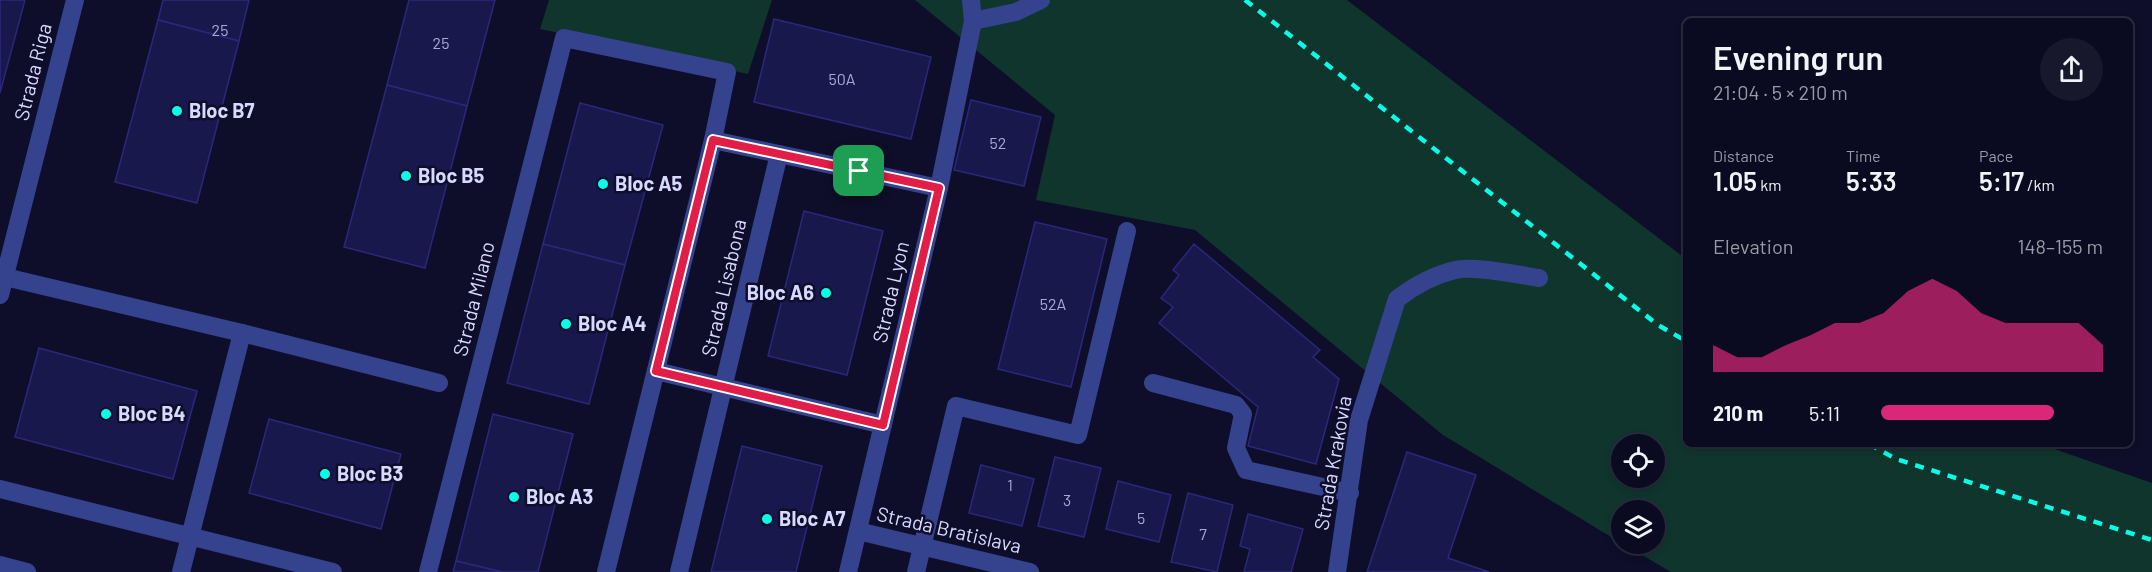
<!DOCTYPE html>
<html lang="en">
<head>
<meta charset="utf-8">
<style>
  :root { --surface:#0a0a20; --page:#18182d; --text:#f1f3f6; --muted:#999aa5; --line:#2a2b3e; --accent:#db2777 }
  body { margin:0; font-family:Barlow,sans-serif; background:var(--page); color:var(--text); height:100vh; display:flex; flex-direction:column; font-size:22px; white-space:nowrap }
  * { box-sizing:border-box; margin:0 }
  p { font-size:20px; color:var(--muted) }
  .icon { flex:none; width:33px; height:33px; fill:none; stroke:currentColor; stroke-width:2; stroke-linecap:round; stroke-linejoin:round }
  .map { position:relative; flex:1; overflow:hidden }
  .drawer { position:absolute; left:1683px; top:18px; width:450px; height:429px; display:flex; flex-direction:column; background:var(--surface); border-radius:9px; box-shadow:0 3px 9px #0003,0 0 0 2px var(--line) }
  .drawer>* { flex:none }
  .fabs { position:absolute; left:1611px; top:434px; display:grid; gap:12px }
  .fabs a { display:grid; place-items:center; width:54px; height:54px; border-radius:50%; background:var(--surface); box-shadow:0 3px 9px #0003,0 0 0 2px var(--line); font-size:30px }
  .pin { position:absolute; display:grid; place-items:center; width:51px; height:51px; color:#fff; margin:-26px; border-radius:12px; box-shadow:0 3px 9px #0006 }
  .round { display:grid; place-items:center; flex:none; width:63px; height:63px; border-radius:32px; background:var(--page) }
  .head { display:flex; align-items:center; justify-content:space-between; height:102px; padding:0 30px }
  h1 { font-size:33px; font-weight:600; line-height:45px }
  .metrics { display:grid; grid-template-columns:repeat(3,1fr); gap:9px; height:102px; padding:6px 30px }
  .metrics div { display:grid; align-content:center }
  .metrics b { font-size:26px; font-weight:600 }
  .metrics small { font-size:16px; font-weight:400 }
  .metrics p { font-size:16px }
  .chart { height:168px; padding:12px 30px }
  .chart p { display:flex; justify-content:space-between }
  .chart svg { width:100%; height:108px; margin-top:6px; fill:var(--accent); opacity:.7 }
  ul { padding:0 30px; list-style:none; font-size:20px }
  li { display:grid; grid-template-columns:96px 72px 1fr; align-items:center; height:45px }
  li i { height:15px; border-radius:8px; background:var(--accent) }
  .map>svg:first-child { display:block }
  .green { fill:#10352d; fill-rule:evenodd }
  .building { fill:#19184d; stroke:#29287b; stroke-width:1.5 }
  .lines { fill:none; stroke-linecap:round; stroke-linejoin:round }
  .minor { stroke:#35428e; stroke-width:18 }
  .rail { stroke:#03ffe9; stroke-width:4.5; stroke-dasharray:9 8; stroke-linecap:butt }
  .route-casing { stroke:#fff; stroke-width:12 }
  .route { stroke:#e11d48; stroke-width:8 }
  .poi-dot { fill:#03ffe9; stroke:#0e0e2a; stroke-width:2 }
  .labels { text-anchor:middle; stroke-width:5; stroke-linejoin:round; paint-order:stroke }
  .number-label { font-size:16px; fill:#a8aad2 }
  .street-label { font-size:20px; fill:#d7daff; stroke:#0e0e2a }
  .poi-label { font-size:20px; font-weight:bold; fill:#d7daff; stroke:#0e0e2a; text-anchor:start }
</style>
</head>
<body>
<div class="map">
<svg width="2152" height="572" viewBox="0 0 2152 572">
  <rect width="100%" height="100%" fill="#0e0e2a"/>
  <!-- green -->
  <g class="green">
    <path d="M 549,0 L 772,0 L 748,74 L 540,29 Z"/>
    <path d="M 915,0 L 1347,0 L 1686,259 L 1686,444 L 2040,444 L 2152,483 L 2152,572 L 1671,572 L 1622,543 L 1654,543 L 1654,510 L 1622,510 L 1621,543 L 1443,435 L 1195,230 L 1036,200 L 1055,115 ZM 1622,444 L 1654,444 L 1654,477 L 1622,477 Z"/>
  </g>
  <!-- building -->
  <g class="building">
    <path d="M 0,0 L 25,0 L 0,93 Z"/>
    <path d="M 163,0 L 249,0 L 239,41 L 158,20 Z"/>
    <path d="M 409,0 L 495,0 L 467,106 L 387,85 Z"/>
    <path d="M 774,19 L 931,57 L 911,139 L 754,102 Z"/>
    <path d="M 158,20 L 239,41 L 197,203 L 115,182 Z"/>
    <path d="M 387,85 L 467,106 L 425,268 L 344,247 Z"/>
    <path d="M 971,100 L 1041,117 L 1024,186 L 954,170 Z"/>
    <path d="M 580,103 L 663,125 L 625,265 L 543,244 Z"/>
    <path d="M 804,211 L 883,231 L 847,375 L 768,356 Z"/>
    <path d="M 1035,222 L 1107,239 L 1071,387 L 998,369 Z"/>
    <path d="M 543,244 L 625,265 L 589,404 L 507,383 Z"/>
    <path d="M 1194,244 L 1320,350 L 1313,357 L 1339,379 L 1316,464 L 1248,446 L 1258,407 L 1159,323 L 1173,307 L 1161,298 L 1179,275 L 1173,270 Z"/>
    <path d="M 39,348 L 197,391 L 173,479 L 15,437 Z"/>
    <path d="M 493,414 L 573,434 L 538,572 L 502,572 L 456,561 Z"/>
    <path d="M 269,419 L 401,454 L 381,529 L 249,493 Z"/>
    <path d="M 742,446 L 822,466 L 796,572 L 711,572 Z"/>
    <path d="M 1407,452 L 1476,475 L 1448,558 L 1489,572 L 1367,572 Z"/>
    <path d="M 1055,457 L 1101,468 L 1084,537 L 1038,526 Z"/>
    <path d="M 981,465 L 1034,479 L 1022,526 L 969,513 Z"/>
    <path d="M 1118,481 L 1171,495 L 1159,542 L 1106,529 Z"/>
    <path d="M 1188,493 L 1233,505 L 1217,572 L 1171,562 Z"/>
    <path d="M 1248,514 L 1303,529 L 1291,572 L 1244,572 L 1250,549 L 1240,546 Z"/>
    <path d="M 456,561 L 502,572 L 453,572 Z"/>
  </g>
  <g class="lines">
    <!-- minor -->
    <g class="minor">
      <path d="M 973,21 L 1016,12 L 1041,0"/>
      <path d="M 5,277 L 242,333 L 439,383"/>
      <path d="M 0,295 L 75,0"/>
      <path d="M 656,371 L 883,425"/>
      <path d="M 1153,383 L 1236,405 L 1243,414 L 1236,448 L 1246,470 L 1350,493"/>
      <path d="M 0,489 L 333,572"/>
      <path d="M 858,531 L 1030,572"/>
      <path d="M 0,565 L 27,572"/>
      <path d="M 181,572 L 242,333"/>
      <path d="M 428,572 L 564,38 L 727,72 L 713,140 L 939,188"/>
      <path d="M 606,572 L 713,140"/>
      <path d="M 679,572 L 779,154"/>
      <path d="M 848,572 L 939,188 L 973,21 L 971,0"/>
      <path d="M 916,572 L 956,406 L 1078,435 L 1127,231"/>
      <path d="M 1337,572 L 1359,420 L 1397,299 C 1414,286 1434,275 1455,270 C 1472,265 1520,275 1539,278"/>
    </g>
    <!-- rail -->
    <g class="rail">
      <path d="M 1245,0 L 1658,325 L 1686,341"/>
      <path d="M 1869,444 L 1896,459 L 2152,540"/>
    </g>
  </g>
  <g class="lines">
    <!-- route casing -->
    <g class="route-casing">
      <path id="route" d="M 713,140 L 939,188 L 883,425 L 656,371 Z"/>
    </g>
    <!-- route -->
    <use href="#route" class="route"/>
  </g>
  <!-- markers -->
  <g class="poi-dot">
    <circle cx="177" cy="111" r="6"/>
    <circle cx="406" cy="176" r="6"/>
    <circle cx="603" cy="184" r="6"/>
    <circle cx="826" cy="293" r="6"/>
    <circle cx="566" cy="324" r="6"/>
    <circle cx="106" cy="414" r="6"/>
    <circle cx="325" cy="474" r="6"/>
    <circle cx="514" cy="497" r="6"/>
    <circle cx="767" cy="519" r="6"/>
  </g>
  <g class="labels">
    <!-- number labels -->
    <g class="number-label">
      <text x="220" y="36">25</text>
      <text x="441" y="49">25</text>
      <text x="842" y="85">50A</text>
      <text x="998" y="149">52</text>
      <text x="1053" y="310">52A</text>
      <text x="1010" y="491">1</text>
      <text x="1067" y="506">3</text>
      <text x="1141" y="524">5</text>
      <text x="1203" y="540">7</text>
    </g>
    <!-- street labels -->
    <g class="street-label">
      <text transform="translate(33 72) rotate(-76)" y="7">Strada Riga</text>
      <text transform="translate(724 288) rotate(-77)" y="7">Strada Lisabona</text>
      <text transform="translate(891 292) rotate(-77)" y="7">Strada Lyon</text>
      <text transform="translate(474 299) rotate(-76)" y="7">Strada Milano</text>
      <text transform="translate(1333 463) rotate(-80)" y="7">Strada Krakovia</text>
      <text transform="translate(949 530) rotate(13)" y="7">Strada Bratislava</text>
    </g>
    <!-- poi labels -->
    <g class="poi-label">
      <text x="189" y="118">Bloc B7</text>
      <text x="418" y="183">Bloc B5</text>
      <text x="615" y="191">Bloc A5</text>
      <text x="814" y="300" text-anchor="end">Bloc A6</text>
      <text x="578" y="331">Bloc A4</text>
      <text x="118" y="421">Bloc B4</text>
      <text x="337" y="481">Bloc B3</text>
      <text x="526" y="504">Bloc A3</text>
      <text x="779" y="526">Bloc A7</text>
    </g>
  </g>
</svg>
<div class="fabs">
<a><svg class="icon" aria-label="locate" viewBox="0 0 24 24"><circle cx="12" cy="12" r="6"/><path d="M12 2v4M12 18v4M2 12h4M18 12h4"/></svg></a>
<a><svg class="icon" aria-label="layers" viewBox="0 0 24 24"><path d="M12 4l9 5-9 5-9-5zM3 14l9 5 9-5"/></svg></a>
</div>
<div class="pin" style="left:859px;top:171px;background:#1e9e55"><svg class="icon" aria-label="arrive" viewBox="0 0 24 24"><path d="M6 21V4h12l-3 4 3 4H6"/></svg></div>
<section class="drawer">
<div class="head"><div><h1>Evening run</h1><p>21:04 · 5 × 210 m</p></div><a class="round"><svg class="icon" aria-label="share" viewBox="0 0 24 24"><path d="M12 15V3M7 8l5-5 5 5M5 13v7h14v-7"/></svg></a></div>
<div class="metrics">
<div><p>Distance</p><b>1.05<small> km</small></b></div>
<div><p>Time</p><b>5:33</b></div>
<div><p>Pace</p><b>5:17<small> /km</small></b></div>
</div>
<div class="chart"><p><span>Elevation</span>148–155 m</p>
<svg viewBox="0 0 160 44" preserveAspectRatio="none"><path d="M0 44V33L10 38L20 38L30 33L40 29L50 24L60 24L70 20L80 11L90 6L100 11L110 20L120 24L130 24L140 24L150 24L160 33V44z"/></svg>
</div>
<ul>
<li><b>210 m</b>5:11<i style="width:78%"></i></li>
</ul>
</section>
</div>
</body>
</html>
